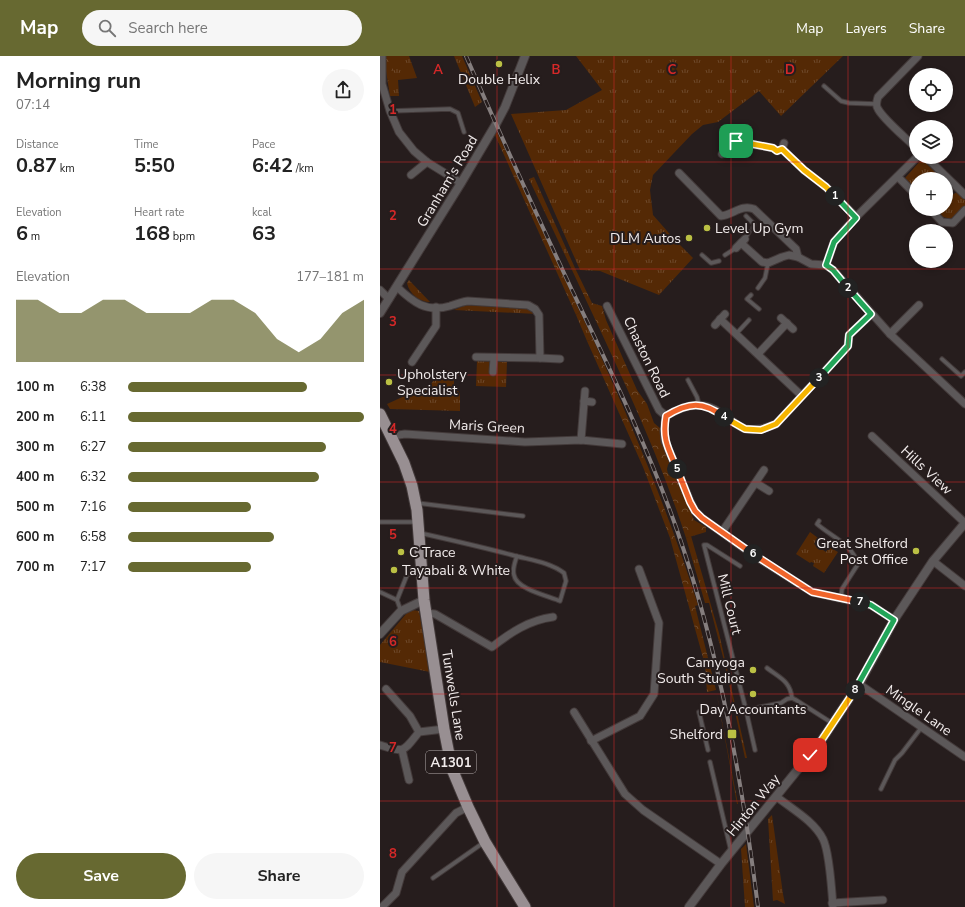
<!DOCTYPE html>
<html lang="en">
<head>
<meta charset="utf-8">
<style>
  :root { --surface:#fff; --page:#f6f6f6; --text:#222; --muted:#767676; --accent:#676931 }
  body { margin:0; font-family:"Nunito Sans",sans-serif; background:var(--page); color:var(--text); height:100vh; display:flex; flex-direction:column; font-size:15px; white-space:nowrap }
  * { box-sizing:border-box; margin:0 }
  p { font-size:13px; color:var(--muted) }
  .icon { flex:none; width:22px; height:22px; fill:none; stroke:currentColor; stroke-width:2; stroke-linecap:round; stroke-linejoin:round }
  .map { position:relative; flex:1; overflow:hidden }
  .details { display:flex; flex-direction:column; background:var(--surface); width:380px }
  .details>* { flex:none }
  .buttons { position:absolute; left:529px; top:12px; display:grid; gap:8px }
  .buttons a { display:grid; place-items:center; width:44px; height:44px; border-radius:50%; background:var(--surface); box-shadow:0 2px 6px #0003; font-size:20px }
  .pin { position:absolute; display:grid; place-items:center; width:34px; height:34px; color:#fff; margin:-17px; border-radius:8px; box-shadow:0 2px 6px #0006 }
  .km { position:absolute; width:20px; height:20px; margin:-10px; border-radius:50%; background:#222; color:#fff; font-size:11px; line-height:20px; text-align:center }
  .round { display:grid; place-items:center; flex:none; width:42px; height:42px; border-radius:21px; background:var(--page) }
  .summary { display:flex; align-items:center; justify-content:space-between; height:68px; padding:0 16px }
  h1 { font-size:22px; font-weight:700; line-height:30px }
  .figures { display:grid; grid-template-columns:repeat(3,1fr); gap:6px; height:68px; padding:4px 16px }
  .figures div { display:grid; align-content:center }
  .figures b { font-size:20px; font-weight:700 }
  .figures small { font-size:11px; font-weight:400 }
  .figures p { font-size:11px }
  .chart { height:112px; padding:8px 16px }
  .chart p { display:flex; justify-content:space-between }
  .chart svg { width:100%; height:72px; margin-top:4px; fill:var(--accent); opacity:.7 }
  .button { display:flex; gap:8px; margin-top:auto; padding:8px 16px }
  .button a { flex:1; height:46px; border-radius:24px; background:var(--accent); color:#fff; font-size:16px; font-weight:700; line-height:46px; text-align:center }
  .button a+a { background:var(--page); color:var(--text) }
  ul { padding:0 16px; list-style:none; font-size:13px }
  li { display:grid; grid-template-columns:64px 48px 1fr; align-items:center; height:30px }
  li i { height:10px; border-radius:5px; background:var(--accent) }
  header { display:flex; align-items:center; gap:24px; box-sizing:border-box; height:56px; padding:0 20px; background:var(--accent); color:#fff }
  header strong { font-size:19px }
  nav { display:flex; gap:22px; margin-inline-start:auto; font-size:14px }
  .search { width:280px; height:36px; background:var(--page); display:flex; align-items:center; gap:10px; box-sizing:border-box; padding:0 14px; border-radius:22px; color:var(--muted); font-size:15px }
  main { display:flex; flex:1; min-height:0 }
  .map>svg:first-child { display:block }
  .grass { fill:url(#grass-tufts) }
  .forest { fill:url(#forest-crowns) }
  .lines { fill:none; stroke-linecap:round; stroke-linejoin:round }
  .service-casing { stroke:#433a3a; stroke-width:5.5 }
  .minor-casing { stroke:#433a3a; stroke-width:9 }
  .tertiary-casing { stroke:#433a3a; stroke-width:10 }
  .primary-casing { stroke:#433a3a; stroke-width:13 }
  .service { stroke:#5c5859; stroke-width:3.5 }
  .minor { stroke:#5c5859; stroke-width:7 }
  .tertiary { stroke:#5c5859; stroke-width:8 }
  .primary { stroke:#988f92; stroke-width:11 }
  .rail-casing { stroke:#857e7e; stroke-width:4 }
  .rail { stroke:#261d1d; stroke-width:2.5; stroke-dasharray:8; stroke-linecap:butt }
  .split-1-casing { stroke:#fff; stroke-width:8 }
  .split-2-casing { stroke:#fff; stroke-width:8 }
  .split-3-casing { stroke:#fff; stroke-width:8 }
  .split-4-casing { stroke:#fff; stroke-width:8 }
  .split-5-casing { stroke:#fff; stroke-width:8 }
  .split-6-casing { stroke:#fff; stroke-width:8 }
  .split-7-casing { stroke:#fff; stroke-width:8 }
  .split-8-casing { stroke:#fff; stroke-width:8 }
  .split-9-casing { stroke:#fff; stroke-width:8 }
  .split-1 { stroke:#f5b400; stroke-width:5 }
  .split-2 { stroke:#22a559; stroke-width:5 }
  .split-3 { stroke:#22a559; stroke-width:5 }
  .split-4 { stroke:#f5b400; stroke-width:5 }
  .split-5 { stroke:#f0652b; stroke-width:5 }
  .split-6 { stroke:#f0652b; stroke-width:5 }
  .split-7 { stroke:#f0652b; stroke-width:5 }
  .split-8 { stroke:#22a559; stroke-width:5 }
  .split-9 { stroke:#f5b400; stroke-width:5 }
  .grid { fill:none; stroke:#d62828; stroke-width:1; stroke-opacity:0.55 }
  .poi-dot { fill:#bbc044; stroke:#261d1d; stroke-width:1.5 }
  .labels { text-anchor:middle; stroke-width:4; stroke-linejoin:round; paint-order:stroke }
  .shield { fill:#261d1d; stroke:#b5aeae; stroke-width:1 }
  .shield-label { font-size:13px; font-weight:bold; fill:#f2ecec }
  .poi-label { font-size:14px; fill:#f2ecec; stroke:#261d1d; text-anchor:start }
  .street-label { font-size:14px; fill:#f2ecec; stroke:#261d1d }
  .grid-label { font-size:13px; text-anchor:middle; font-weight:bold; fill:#d62828; stroke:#261d1d; stroke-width:4; stroke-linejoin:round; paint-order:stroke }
</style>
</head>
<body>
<header>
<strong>Map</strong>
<div class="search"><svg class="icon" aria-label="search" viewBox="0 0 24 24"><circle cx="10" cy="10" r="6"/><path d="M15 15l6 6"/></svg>Search here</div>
<nav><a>Map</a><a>Layers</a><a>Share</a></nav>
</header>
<main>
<section class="details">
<div class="summary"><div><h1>Morning run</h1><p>07:14</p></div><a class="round"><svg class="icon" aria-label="share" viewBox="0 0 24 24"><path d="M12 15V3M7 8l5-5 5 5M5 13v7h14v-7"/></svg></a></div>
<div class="figures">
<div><p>Distance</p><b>0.87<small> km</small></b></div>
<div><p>Time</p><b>5:50</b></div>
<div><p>Pace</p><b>6:42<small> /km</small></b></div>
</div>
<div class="figures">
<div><p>Elevation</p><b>6<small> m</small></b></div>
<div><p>Heart rate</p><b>168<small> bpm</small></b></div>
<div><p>kcal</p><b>63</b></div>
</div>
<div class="chart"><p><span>Elevation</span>177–181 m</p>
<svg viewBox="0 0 160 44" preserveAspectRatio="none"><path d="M0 44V6L10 6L20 14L30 14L40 6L50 6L60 14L70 14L80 14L90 6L100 6L110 14L120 30L130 38L140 30L150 14L160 6V44z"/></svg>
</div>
<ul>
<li><b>100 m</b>6:38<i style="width:76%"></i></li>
<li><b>200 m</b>6:11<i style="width:100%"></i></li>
<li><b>300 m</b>6:27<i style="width:84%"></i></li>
<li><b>400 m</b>6:32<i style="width:81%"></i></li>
<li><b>500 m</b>7:16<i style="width:52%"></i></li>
<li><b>600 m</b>6:58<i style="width:62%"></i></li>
<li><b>700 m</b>7:17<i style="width:52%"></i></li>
</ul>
<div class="button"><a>Save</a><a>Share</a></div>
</section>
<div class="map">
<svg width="585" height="851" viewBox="0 0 585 851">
  <defs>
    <pattern id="grass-tufts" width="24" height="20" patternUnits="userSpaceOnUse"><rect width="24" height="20" fill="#542905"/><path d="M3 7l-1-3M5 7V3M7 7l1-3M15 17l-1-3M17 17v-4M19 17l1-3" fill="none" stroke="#6d482a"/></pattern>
    <pattern id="forest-crowns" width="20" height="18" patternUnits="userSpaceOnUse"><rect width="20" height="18" fill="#542905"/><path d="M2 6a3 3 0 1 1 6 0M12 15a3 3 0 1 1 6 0" fill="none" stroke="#6d482a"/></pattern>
  </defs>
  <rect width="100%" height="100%" fill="#261d1d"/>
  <!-- grass -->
  <g class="grass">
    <path d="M 13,0 L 29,0 L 37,22 L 18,24 L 19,40 L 10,40 L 6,15 L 13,15 Z"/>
    <path d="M 74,0 L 82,0 L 102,46 L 95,51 Z"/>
    <path d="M 196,0 L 463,0 L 401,60 L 379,35 L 338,66 L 323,69 L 312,78 L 273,119 L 270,134 L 273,159 L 295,184 L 313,202 L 279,239 L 220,215 L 200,214 L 131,58 L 186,54 L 222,34 Z"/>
    <path d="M 542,103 L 556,117 L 555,123 L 536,123 L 536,135 L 525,122 Z"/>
    <path d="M 154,121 L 195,212 L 192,214 L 149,123 Z"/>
    <path d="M 566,134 L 572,139 L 577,136 L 585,144 L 585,150 L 571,163 L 563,161 L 561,159 L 562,153 L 566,153 Z"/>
    <path d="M 29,224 L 50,246 C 40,246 29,238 27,227 Z"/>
    <path d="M 86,249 L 148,253 L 157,258 L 74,254 Z"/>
    <path d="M 200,256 L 213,283 L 207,285 L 196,259 Z"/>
    <path d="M 97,305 L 127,306 L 126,331 L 96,330 Z"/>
    <path d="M 61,314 L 74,315 L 74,328 L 80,338 L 80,355 L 10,353 L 7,348 L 51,328 Z"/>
    <path d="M 430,476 L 438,482 L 434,488 L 446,496 L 449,491 L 458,496 L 444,517 L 433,510 L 434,507 L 431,506 L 430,507 L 416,498 Z"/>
    <path d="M 311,480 L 339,577 L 367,702 L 365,702 L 344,605 L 329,547 L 325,547 L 306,482 Z"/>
    <path d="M 32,554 L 39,555 L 50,616 L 0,606 L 0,589 L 26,558 Z"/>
    <path d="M 336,634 L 358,748 L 357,748 Z"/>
    <path d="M 392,759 L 403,838 L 405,848 L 397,844 L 393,845 L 388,763 Z"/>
    <path d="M 366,788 L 374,851 L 365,851 L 361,793 Z"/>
  </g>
  <!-- forest -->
  <g class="forest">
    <rect x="6" y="0" width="7" height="15"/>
    <path d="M 117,76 L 200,256 L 196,259 L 115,79 Z"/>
    <path d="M 195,212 L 212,247 L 222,250 L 226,264 L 257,334 L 267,348 L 274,367 L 281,373 L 282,385 L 314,464 L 326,471 L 326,476 L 306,482 C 276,389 233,302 192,214 Z"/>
    <path d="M 213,283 C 253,371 289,457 318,549 L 315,550 L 336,634 L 327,636 L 325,609 L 290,482 L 263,411 L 207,285 Z"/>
  </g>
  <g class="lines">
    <!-- service casing -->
    <g class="service-casing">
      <g id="service">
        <path d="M 444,30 L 461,45 L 469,47 L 496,48"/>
        <path d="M 10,55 L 70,53 L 78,57 L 84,76"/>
        <path d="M 366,160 L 374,168 L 373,172"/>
        <path d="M 365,183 L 369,176"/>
        <path d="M 322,199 L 331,207 L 339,205"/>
        <path d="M 345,199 L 356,192"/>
        <path d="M 378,232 L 385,222 L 388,207"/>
        <path d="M 371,239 L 367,243 L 379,253"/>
        <path d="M 356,278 L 369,264"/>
        <path d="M 562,303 L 581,320 L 585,316"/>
        <path d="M 308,324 L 317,341 L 319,349"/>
        <path d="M 37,447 L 143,460"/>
        <path d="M 439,465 L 437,468 C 452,481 472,488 478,508 L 462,533 L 461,542"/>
        <path d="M 0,466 L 37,466"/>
        <path d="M 40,477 C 71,484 102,491 132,499 C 150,504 170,506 184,517 L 186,525 L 180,545 C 168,540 136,533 134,519 C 132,513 135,506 137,500"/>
        <path d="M 360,510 L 327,489 L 324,489 L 366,654 L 401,647 L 407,643 L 412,642 L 416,644 L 452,667"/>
        <path d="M 0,536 L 17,544"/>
        <path d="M 21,555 L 17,544 L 27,519 L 40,512"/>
        <path d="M 387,612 C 400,622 410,625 412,642"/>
        <path d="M 366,654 L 375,694"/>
        <path d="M 319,656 L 328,694"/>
        <path d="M 330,706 L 351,795"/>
        <path d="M 501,733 L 515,704 L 522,697 L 541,672"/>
        <path d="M 53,822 L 103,787"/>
      </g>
    </g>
    <!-- minor casing -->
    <g class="minor-casing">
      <g id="minor">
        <path d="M 2,0 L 2,28 L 10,55 L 19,76 L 34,95 L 47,106 L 81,127"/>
        <path d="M 536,92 C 526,82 504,64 498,53 C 495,49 497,45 498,41 L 538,0"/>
        <path d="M 402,93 L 424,114 L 446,131 L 476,161"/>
        <path d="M 342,98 L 356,85 L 393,92 L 397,95 L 402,93 L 404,87"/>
        <path d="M 546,101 L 585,139"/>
        <path d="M 299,117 L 341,160 C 353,159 361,148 374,153 L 416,193 L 418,201"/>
        <path d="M 31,119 L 47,106"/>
        <path d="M 518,121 L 536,139"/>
        <path d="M 550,153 L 562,166 L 573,167 L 585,154"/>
        <path d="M 361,187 L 382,206 L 388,207 L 402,201 L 409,199 L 418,201 L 431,208 L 446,209"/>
        <path d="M 356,192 L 365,183"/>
        <path d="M 446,209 L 453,214 L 510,278 L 585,348"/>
        <path d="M 446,209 L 454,186 L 476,161 L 537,101"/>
        <path d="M 17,231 C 33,246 46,257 70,250 C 76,248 81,246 88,245 L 148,249 L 155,253 L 159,259 L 160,302 L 96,301"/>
        <path d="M 0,234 L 9,243"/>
        <path d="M 227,250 L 279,354 L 286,360"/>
        <path d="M 491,258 L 469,279 L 468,290 L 396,368 C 386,372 377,375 366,373 C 361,372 356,368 352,365 C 346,362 340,356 334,353 C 317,345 301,351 286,360 L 284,375 L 285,385 L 310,445 L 315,455 L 322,462 L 375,500 L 432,536 L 491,549 L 514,564"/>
        <path d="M 401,262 L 413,273"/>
        <path d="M 340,263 L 422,340"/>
        <path d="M 335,269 L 345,258"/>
        <path d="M 510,278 L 539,249"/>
        <path d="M 378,298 L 407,267"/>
        <path d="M 160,302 L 180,303"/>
        <path d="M 32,306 L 56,270 L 56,251"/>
        <path d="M 113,316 L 114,302"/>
        <path d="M 204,345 L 212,346"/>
        <path d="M 12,380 L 25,378 L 145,386 L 201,384 L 242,388"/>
        <path d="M 492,380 L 585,467"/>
        <path d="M 201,384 L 205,335"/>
        <path d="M 376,427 L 389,435"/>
        <path d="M 342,476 L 384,414"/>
        <path d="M 553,505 L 585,530"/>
        <path d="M 46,557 L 55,558 L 112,591 C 130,577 149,564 173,561"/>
        <path d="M 479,628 L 585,701"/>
        <path d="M 6,633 L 30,660 L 39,676"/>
        <path d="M 194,656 L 245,738 L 263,754 L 341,808"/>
        <path d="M 211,685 L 260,660 L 274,638 L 279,567 L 259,513"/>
        <path d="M 0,689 C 25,697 23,696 39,676 L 64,673"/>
        <path d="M 22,694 L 29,724"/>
        <path d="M 397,741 C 412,753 434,765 443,783 C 449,795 452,836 453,851"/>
        <path d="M 452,847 L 503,844"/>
        <path d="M 2,851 L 16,837 L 22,816 L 76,757 L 88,751"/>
      </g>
    </g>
    <!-- tertiary casing -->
    <g class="tertiary-casing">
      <g id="tertiary">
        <path d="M 0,257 L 81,127 L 116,68 L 125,51 L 145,0"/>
        <path d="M 0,578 L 21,555 L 44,544"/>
        <path d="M 309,851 L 341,808 L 441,685 L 479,628 L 514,564 L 553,505 L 585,467"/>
      </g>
    </g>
    <!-- primary casing -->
    <g class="primary-casing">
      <path id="primary" d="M 0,358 L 24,407 L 32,430 L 37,454 L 44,544 L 64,673 L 72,713 L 88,751 L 105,786 L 145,851"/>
    </g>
    <!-- service -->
    <use href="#service" class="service"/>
    <!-- minor -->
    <use href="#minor" class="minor"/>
    <!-- tertiary -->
    <use href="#tertiary" class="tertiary"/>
    <!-- primary -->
    <use href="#primary" class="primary"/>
    <!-- rail casing -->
    <g class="rail-casing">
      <path id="rail" d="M 86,0 C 120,78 155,155 191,232 C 229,311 268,391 297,474 C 339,595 362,724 378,851"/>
    </g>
    <!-- rail -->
    <use href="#rail" class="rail"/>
  </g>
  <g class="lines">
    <!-- split-1 casing -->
    <g class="split-1-casing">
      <path id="split-1" d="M 356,85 L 393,92 L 397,95 L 402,93 L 424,114 L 446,131 L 455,140"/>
    </g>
    <!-- split-2 casing -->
    <g class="split-2-casing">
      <path id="split-2" d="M 455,140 L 476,162 L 454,186 L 446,209 L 453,214 L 468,232"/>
    </g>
    <!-- split-3 casing -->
    <g class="split-3-casing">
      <path id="split-3" d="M 439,322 L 468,290 L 469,279 L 491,258 L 468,232"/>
    </g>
    <!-- split-4 casing -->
    <g class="split-4-casing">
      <path id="split-4" d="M 344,361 L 365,373 L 381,374 L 396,368 L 439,322"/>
    </g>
    <!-- split-5 casing -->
    <g class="split-5-casing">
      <path id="split-5" d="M 297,413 C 288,392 282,383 286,360 C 309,346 323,345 344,361"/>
    </g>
    <!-- split-6 casing -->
    <g class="split-6-casing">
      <path id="split-6" d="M 297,413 L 310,446 L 315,455 L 322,462 L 373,498"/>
    </g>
    <!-- split-7 casing -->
    <g class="split-7-casing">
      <path id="split-7" d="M 373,498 L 432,536 L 480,546"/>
    </g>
    <!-- split-8 casing -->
    <g class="split-8-casing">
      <path id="split-8" d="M 475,634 L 514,564 L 491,549 L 480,546"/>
    </g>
    <!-- split-9 casing -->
    <g class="split-9-casing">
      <path id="split-9" d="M 430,699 L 441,685 L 475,634"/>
    </g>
    <!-- split-1 -->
    <use href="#split-1" class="split-1"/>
    <!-- split-2 -->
    <use href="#split-2" class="split-2"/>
    <!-- split-3 -->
    <use href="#split-3" class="split-3"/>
    <!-- split-4 -->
    <use href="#split-4" class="split-4"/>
    <!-- split-5 -->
    <use href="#split-5" class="split-5"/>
    <!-- split-6 -->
    <use href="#split-6" class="split-6"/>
    <!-- split-7 -->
    <use href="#split-7" class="split-7"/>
    <!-- split-8 -->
    <use href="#split-8" class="split-8"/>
    <!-- split-9 -->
    <use href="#split-9" class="split-9"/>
  </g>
  <!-- grid -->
  <path class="grid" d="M 117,0 L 117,851M 234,0 L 234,851M 351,0 L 351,851M 468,0 L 468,851M 0,106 L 585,106M 0,213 L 585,213M 0,319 L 585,319M 0,426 L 585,426M 0,532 L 585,532M 0,638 L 585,638M 0,745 L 585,745"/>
  <!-- markers -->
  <g class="poi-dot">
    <circle cx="119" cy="8" r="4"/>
    <circle cx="327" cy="172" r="4"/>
    <circle cx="309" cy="182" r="4"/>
    <circle cx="9" cy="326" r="4"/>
    <circle cx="536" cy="495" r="4"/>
    <circle cx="21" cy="496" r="4"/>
    <circle cx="14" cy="514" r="4"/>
    <circle cx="373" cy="614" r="4"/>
    <circle cx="373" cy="638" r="4"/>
    <rect x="347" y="673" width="10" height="10" rx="2"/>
  </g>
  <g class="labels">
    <!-- shield labels -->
    <rect class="shield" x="46" y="695" width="50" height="22" rx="3"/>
    <g class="shield-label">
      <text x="71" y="711">A1301</text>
    </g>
    <!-- poi labels -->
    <g class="poi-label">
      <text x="119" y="28" text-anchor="middle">Double Helix</text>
      <text x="335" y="177">Level Up Gym</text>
      <text x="301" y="187" text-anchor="end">DLM Autos</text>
      <text x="17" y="323">Upholstery<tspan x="17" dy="16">Specialist</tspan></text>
      <text x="528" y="492" text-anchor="end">Great Shelford<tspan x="528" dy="16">Post Office</tspan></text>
      <text x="29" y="501">C Trace</text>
      <text x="22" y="519">Tayabali &amp; White</text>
      <text x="365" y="611" text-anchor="end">Camyoga<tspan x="365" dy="16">South Studios</tspan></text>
      <text x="373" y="658" text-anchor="middle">Day Accountants</text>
      <text x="343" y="683" text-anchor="end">Shelford</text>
    </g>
    <!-- street labels -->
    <g class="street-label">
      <text transform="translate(67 125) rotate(-59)" y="5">Granham's Road</text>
      <text transform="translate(267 301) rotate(64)" y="5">Chaston Road</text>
      <text transform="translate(107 370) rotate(3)" y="5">Maris Green</text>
      <text transform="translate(547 414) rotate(43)" y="5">Hills View</text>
      <text transform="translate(350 548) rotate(76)" y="5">Mill Court</text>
      <text transform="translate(74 639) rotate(81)" y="5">Tunwells Lane</text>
      <text transform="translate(539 654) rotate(35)" y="5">Mingle Lane</text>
      <text transform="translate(373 749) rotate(-51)" y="5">Hinton Way</text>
    </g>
  </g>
  <g class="grid-label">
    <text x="58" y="18">A</text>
    <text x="176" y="18">B</text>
    <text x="292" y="18">C</text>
    <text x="410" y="18">D</text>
    <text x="13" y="58">1</text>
    <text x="13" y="164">2</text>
    <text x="13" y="270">3</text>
    <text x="13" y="377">4</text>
    <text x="13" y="483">5</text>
    <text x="13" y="590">6</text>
    <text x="13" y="696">7</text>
    <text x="13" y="802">8</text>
  </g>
</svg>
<div class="buttons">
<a><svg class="icon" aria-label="locate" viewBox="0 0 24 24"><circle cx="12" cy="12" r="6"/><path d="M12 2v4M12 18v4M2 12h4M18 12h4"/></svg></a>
<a><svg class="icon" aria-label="layers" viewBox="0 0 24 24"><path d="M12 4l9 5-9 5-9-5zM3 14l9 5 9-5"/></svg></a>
<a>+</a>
<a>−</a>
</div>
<div class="pin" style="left:356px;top:85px;background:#1e9e55"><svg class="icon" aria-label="arrive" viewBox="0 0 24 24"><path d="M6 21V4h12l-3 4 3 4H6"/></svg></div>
<div class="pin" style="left:430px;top:699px;background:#d93025"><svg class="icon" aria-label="check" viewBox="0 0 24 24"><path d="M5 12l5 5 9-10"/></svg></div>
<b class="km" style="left:455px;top:140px">1</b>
<b class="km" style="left:468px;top:232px">2</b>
<b class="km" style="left:439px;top:322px">3</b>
<b class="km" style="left:344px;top:361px">4</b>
<b class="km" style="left:297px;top:413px">5</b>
<b class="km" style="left:373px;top:498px">6</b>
<b class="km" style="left:480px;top:546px">7</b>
<b class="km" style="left:475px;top:634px">8</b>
</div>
</main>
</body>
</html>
